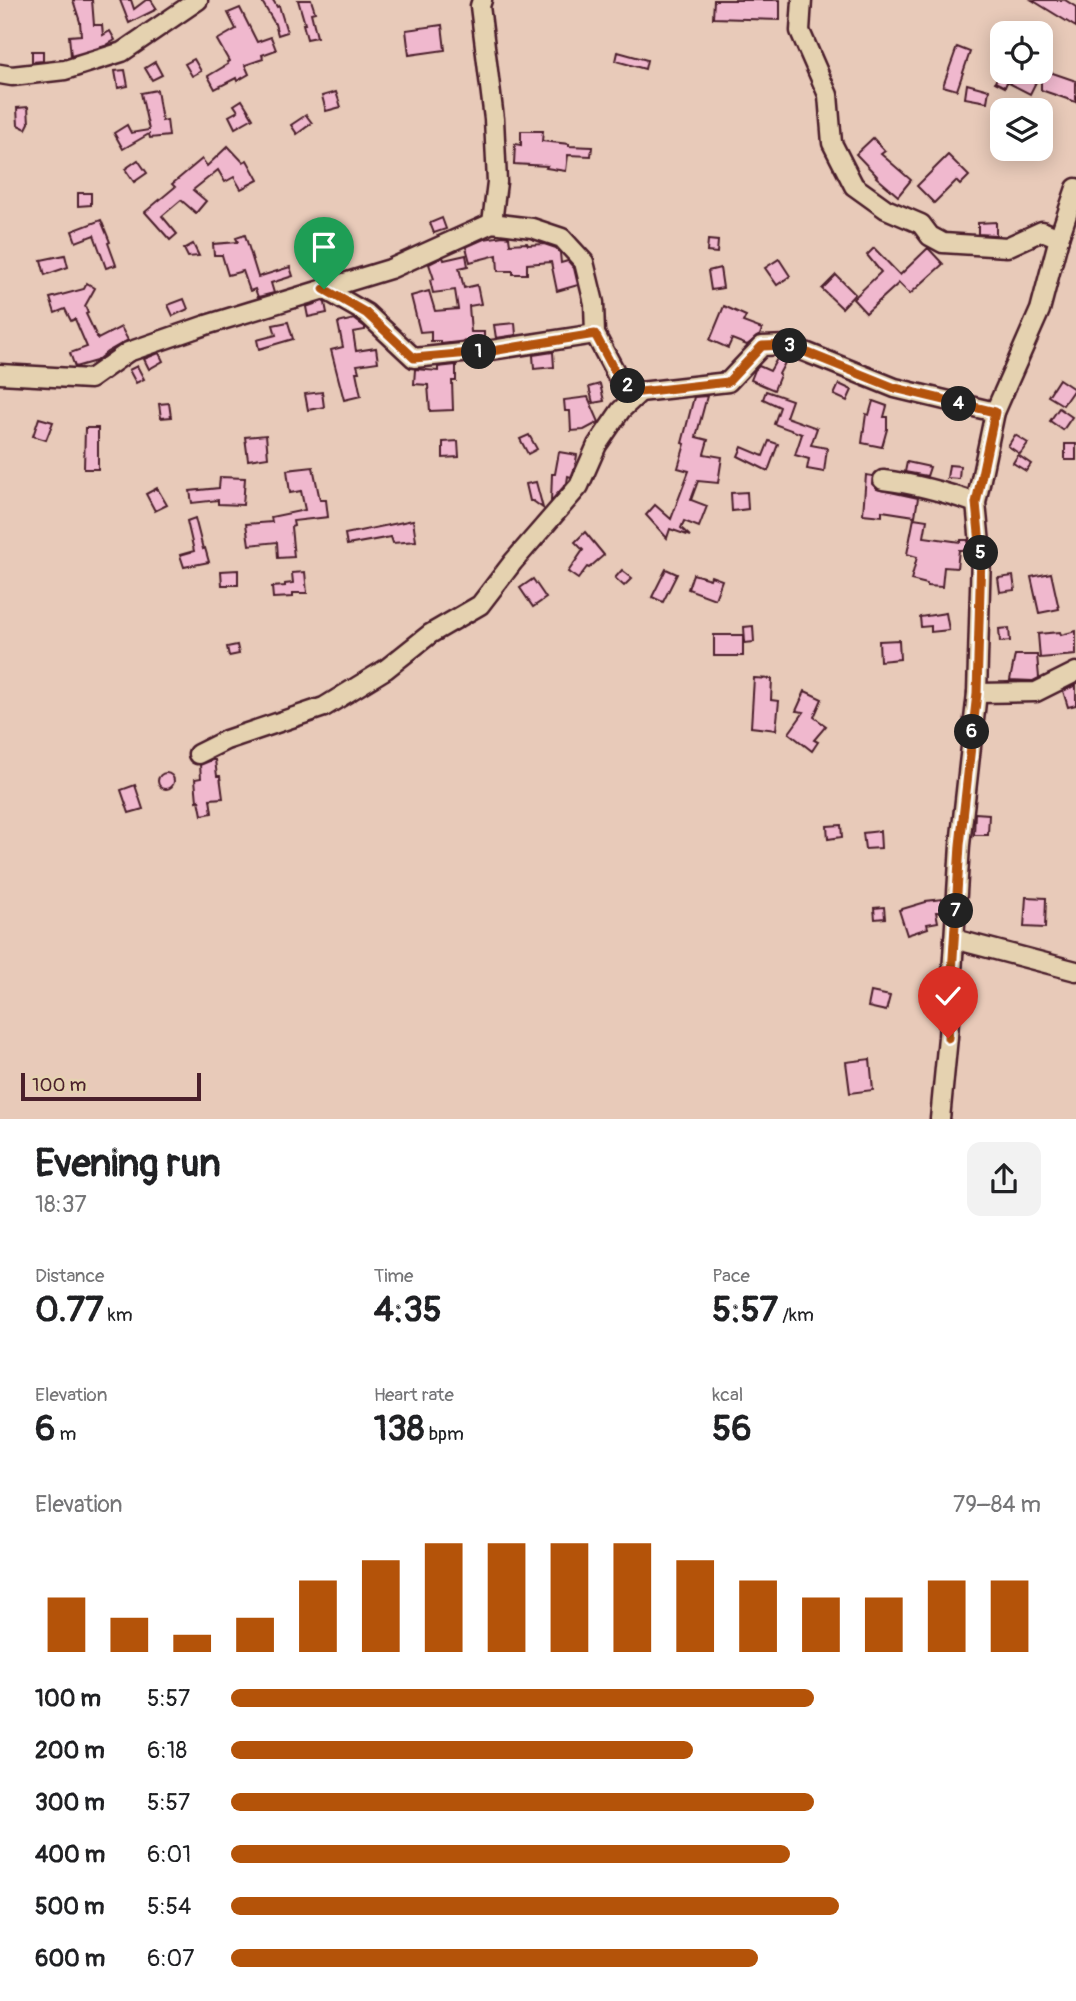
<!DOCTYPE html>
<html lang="en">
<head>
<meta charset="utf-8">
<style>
  :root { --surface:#fff; --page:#f2f2f2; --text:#202124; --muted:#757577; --accent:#b45309 }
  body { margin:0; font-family:Pangolin,sans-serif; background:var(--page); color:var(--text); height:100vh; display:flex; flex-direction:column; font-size:26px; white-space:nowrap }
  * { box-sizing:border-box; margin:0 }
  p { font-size:23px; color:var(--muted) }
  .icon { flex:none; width:38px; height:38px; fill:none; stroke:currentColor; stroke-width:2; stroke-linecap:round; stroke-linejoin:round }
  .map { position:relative; height:1119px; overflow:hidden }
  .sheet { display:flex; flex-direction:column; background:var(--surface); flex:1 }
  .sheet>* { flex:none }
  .tools { position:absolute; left:990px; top:21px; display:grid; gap:14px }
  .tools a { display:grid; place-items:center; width:63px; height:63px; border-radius:14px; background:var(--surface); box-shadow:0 4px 18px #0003; font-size:35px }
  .scale { position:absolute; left:21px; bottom:18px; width:180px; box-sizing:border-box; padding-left:7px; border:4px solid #4a1f2b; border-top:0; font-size:19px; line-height:24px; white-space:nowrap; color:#4a1f2b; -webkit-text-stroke:5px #e5d2b0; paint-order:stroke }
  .pin { position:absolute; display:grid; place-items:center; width:60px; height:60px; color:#fff; margin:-72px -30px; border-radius:50% 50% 50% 0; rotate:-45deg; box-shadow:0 0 7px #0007 }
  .pin .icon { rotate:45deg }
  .km { position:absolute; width:35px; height:35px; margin:-18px; border-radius:50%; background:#222; color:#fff; font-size:19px; line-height:35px; text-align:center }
  .round { display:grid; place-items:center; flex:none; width:74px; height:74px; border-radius:14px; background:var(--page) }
  .headline { display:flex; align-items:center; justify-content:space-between; height:119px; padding:0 35px }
  h1 { font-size:38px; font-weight:800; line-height:52px }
  .figures { display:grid; grid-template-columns:repeat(3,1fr); gap:10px; height:119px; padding:7px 35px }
  .figures div { display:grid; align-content:center }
  .figures b { font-size:35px; font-weight:800 }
  .figures small { font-size:19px; font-weight:400 }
  .figures p { font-size:19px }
  .chart { height:196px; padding:14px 35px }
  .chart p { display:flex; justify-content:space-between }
  .chart svg { width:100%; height:126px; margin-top:7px; stroke:var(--accent); stroke-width:6 }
  ul { padding:0 35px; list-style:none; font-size:23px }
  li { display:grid; grid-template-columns:112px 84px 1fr; align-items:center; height:52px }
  li i { height:18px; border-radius:9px; background:var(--accent) }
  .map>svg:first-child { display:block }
  .building { fill:#f0b8ce; stroke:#4a1f2b; stroke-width:2 }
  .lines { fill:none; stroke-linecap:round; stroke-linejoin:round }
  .minor-casing { stroke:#4a1f2b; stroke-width:23 }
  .minor { stroke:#e5d2b0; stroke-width:18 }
  .route-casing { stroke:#fff; stroke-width:14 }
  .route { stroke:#b45309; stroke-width:9 }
</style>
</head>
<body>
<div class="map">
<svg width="1076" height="1119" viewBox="0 0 1076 1119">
  <rect width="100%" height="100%" fill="#e8cab9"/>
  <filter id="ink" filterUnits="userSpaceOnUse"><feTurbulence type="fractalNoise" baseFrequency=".0143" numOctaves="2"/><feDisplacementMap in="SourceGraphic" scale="14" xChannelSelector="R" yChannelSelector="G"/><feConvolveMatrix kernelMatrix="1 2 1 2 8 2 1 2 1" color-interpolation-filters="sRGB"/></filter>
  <g filter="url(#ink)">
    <!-- building -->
    <g class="building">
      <path d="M 73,0 L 92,0 L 94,25 L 102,25 L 103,35 L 110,31 L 115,40 L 105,46 L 71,56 L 69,36 L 81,35 L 80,22 Z"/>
      <path d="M 120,0 L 131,0 L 134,9 L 146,0 L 151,0 L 157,9 L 129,23 Z"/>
      <path d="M 261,0 L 273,0 L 277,7 L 279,6 L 287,32 L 278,35 L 275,24 Z"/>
      <path d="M 298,0 L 311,0 L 315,12 L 311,13 L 317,37 L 307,39 L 303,24 L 305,24 Z"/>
      <path d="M 714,0 L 780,0 L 780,20 L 713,18 Z"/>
      <path d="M 1032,0 L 1065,0 L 1076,7 L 1076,27 Z"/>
      <path d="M 240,8 L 257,42 L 271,37 L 276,50 L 262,55 L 263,59 L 245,65 L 249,74 L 237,81 L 236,78 L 215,89 L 208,76 L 228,64 L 227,62 L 229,61 L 217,40 L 236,29 L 228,13 Z"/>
      <path d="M 442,25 L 445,50 L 409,55 L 406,30 Z"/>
      <path d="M 957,47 L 970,52 L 957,90 L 943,86 Z"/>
      <path d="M 32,51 L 43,51 L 43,61 L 32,62 Z"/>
      <path d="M 618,52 L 647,60 L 645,69 L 616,61 Z"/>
      <path d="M 194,59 L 201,71 L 192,76 L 185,64 Z"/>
      <path d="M 155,62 L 162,75 L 152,80 L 145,68 Z"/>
      <path d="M 1041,69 L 1076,81 L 1076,102 L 1041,90 L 1041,72 L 1030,94 L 1007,82 L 1005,87 L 995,82 L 1000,72 L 1041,72 Z"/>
      <path d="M 125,70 L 128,86 L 118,88 L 115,71 Z"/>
      <path d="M 967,84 L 989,90 L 987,102 L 965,98 Z"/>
      <path d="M 157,90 L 162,121 L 167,120 L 169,136 L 150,138 L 149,134 L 123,149 L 114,133 L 127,125 L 131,133 L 149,130 L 141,93 Z"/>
      <path d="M 336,92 L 341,107 L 326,111 L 322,96 Z"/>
      <path d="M 242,100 L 253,118 L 235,128 L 229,116 L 238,111 L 234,105 Z"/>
      <path d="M 28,107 L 29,123 L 26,129 L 18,125 L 17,108 Z"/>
      <path d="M 306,115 L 312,123 L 297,134 L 291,125 Z"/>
      <path d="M 521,131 L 543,131 L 542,141 L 569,144 L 569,146 L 592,147 L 591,156 L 568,155 L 566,171 L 546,168 L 547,166 L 514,164 L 515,144 L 521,145 Z"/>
      <path d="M 873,138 L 885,151 L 881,154 L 911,180 L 898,196 L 876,177 L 877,176 L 856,154 Z"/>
      <path d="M 228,146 L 243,162 L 247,160 L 258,180 L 241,189 L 234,177 L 225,182 L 218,170 L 193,190 L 206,201 L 196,213 L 181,200 L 162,216 L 177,234 L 170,240 L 145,212 L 175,187 L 172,184 L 202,159 L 207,166 Z"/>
      <path d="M 948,155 L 969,176 L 960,185 L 956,181 L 934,203 L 917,186 Z"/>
      <path d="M 138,160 L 147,173 L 134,182 L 125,169 Z"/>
      <path d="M 78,193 L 91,193 L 91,205 L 78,206 Z"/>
      <path d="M 442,218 L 446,229 L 434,233 L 430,223 Z"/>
      <path d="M 101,220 L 110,242 L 108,243 L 116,265 L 106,268 L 94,235 L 76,242 L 72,231 Z"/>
      <path d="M 996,222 L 996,235 L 978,234 L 978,223 Z"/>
      <path d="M 245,235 L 258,277 L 290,267 L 293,276 L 271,283 L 274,293 L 258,297 L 255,289 L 250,291 L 243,271 L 228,275 L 222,255 L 214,255 L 213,244 L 238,242 L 236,238 Z"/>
      <path d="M 503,236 L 509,237 L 510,244 L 527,243 L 528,245 L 544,244 L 556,248 L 560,253 L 561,263 L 568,261 L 574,268 L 578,285 L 557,291 L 551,262 L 527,264 L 527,274 L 513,274 L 513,271 L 498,271 L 497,255 L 470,262 L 466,247 L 484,239 Z"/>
      <path d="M 708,240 L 718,241 L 717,253 L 707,252 Z"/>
      <path d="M 193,244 L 199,256 L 188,257 L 184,249 Z"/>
      <path d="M 335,248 L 340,266 L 329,268 L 324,251 Z"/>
      <path d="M 874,248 L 900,275 L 928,248 L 943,264 L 910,294 L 899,283 L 866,313 L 853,299 L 881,272 L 867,255 Z"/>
      <path d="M 65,255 L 68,267 L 45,275 L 41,260 Z"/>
      <path d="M 466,255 L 468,266 L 459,268 L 464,288 L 477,285 L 481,304 L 469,306 L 471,332 L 484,332 L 484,339 L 441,344 L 441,341 L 431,341 L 431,331 L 420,332 L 411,296 L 429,291 L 435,311 L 458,309 L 455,290 L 433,293 L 430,280 L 434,279 L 429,264 L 443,257 L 444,260 Z"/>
      <path d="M 779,259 L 790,276 L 777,285 L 765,268 Z"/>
      <path d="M 720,268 L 723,288 L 711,290 L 708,271 Z"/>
      <path d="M 836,275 L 855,294 L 842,308 L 822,289 Z"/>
      <path d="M 87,283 L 95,288 L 85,306 L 88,313 L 86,314 L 98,339 L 121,327 L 128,340 L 107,352 L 96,361 L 75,367 L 70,353 L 87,347 L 75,319 L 71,321 L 65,309 L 55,313 L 50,298 L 84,289 Z"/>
      <path d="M 184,299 L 188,309 L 173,316 L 168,305 Z"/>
      <path d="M 323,301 L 325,303 L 327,313 L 308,317 L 306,307 Z"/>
      <path d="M 724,306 L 746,316 L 743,322 L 762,329 L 760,335 L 747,345 L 732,339 L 728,348 L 710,340 Z"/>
      <path d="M 354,319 L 365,327 L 365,330 L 353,332 L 356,351 L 376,348 L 378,362 L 357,365 L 359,372 L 356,372 L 361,396 L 344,400 L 331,350 L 343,347 L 338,323 Z"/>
      <path d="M 288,322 L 293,339 L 259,349 L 257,340 L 276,335 L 273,325 Z"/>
      <path d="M 515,323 L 516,335 L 496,338 L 494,325 Z"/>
      <path d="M 553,352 L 554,367 L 534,369 L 533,355 Z"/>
      <path d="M 159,353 L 163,361 L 149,369 L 144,359 Z"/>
      <path d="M 778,357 L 788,357 L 779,374 L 780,375 L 774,390 L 751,380 L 755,370 L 759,366 L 770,371 Z"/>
      <path d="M 456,365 L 456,381 L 452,381 L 453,410 L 430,411 L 428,385 L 414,384 L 415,369 L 438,371 L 438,367 Z"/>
      <path d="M 137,366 L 144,379 L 136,383 L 129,370 Z"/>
      <path d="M 1059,379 L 1074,389 L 1063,405 L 1048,396 Z"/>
      <path d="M 600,384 L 604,401 L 593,403 L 589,387 Z"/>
      <path d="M 839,384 L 852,390 L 847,401 L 834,395 Z"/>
      <path d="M 766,391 L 792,400 L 786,417 L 817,428 L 811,445 L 827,448 L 824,472 L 807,469 L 809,459 L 795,455 L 802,434 L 774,424 L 780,407 L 763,399 Z"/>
      <path d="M 322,392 L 324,407 L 308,410 L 305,394 Z"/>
      <path d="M 707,396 L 696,437 L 708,440 L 704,454 L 722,457 L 718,483 L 698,481 L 691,500 L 707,506 L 699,527 L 684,521 L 681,528 L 690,536 L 670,529 L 667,538 L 646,515 L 655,505 L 671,519 L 689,471 L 678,468 L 685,444 L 682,443 L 694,397 Z"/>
      <path d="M 588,397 L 599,422 L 584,430 L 571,431 L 570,411 L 565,411 L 564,400 Z"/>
      <path d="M 873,401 L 887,406 L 884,417 L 887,417 L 887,429 L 882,447 L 862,443 L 866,414 L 869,415 Z"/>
      <path d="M 169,403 L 171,417 L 161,418 L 159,404 Z"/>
      <path d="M 1059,408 L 1072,417 L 1063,430 L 1050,421 Z"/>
      <path d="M 39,418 L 53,422 L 46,440 L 33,436 Z"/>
      <path d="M 85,428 L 98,428 L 98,469 L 84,469 Z"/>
      <path d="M 266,435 L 268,457 L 248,460 L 245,437 Z"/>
      <path d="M 529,435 L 537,449 L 528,454 L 520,439 Z"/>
      <path d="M 1015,435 L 1028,443 L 1020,454 L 1008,446 Z"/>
      <path d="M 458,441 L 459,457 L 443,458 L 443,442 Z"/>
      <path d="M 769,441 L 778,444 L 768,471 L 738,456 L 742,447 L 763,456 Z"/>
      <rect x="1065" y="444" width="11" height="16"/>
      <path d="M 559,452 L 577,455 L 575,467 L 571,477 L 568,476 L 567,483 L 551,501 L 552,474 L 555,474 Z"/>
      <path d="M 1018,455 L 1031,464 L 1026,471 L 1013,463 Z"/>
      <path d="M 907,462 L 930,467 L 927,476 L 905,472 Z"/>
      <path d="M 949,465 L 960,466 L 959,479 L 947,478 Z"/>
      <path d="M 313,467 L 320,500 L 326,500 L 328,517 L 293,521 L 294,526 L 291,527 L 294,557 L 278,558 L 277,542 L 249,545 L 246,524 L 272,522 L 271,517 L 305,510 L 301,491 L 290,493 L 287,470 Z"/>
      <path d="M 866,475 L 873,476 L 872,484 L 877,489 L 918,498 L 915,516 L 882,511 L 882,516 L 863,514 Z"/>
      <path d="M 220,477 L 245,478 L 243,505 L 218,504 L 218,500 L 192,503 L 190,491 L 219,488 Z"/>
      <path d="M 536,482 L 543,508 L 533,501 L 530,501 L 526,484 Z"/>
      <path d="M 157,488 L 167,505 L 155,511 L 146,494 Z"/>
      <path d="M 747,492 L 748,509 L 732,511 L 731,493 Z"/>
      <path d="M 195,518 L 203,549 L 205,548 L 209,562 L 184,567 L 180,555 L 194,551 L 187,521 Z"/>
      <path d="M 914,518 L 927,520 L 924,537 L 961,542 L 961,540 L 968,540 L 969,550 L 959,550 L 957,568 L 944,567 L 942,587 L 927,586 L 927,584 L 911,580 L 917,557 L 907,554 Z"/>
      <path d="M 413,520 L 416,541 L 393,543 L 391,537 L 347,545 L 345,534 Z"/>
      <path d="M 585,532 L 604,555 L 589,568 L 587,567 L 578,579 L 568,572 L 583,550 L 575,542 Z"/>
      <path d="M 666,569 L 677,574 L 663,602 L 652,597 Z"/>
      <path d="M 238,570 L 238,585 L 222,585 L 221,571 Z"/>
      <path d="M 622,570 L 632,578 L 624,586 L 615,578 Z"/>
      <path d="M 305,572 L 307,593 L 293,593 L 293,597 L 273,598 L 272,587 L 285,586 L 285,584 L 293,583 L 292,573 Z"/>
      <path d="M 1051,573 L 1059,609 L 1039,613 L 1031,577 Z"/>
      <path d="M 693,574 L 710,579 L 711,576 L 722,580 L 715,599 L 688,589 Z"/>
      <path d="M 1013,576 L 1015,590 L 1000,592 L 998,578 Z"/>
      <path d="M 533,579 L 546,598 L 533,607 L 520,588 Z"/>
      <path d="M 946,613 L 949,630 L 931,632 L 931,626 L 921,627 L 920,617 Z"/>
      <path d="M 753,626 L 754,642 L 745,643 L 744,627 Z"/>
      <path d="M 1009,628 L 1010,641 L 1000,642 L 999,629 Z"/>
      <path d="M 1076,631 L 1076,655 L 1040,658 L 1038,634 L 1060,632 L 1061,635 Z"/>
      <rect x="714" y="635" width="29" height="21"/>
      <path d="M 899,640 L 900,659 L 880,661 L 879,641 Z"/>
      <path d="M 237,645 L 239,654 L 229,656 L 227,647 Z"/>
      <path d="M 1015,655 L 1037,655 L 1039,678 L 1033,681 L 1010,680 Z"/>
      <path d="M 754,678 L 772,679 L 771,700 L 779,701 L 776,730 L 751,727 Z"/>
      <path d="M 1076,685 L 1076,705 L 1068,707 L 1063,691 Z"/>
      <path d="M 805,691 L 822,699 L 814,717 L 826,726 L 814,740 L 818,742 L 812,751 L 789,733 L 804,712 L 796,711 Z"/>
      <path d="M 212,760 L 215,760 L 217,776 L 220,776 L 223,798 L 210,799 L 212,813 L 202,815 L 199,800 L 197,801 L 195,779 L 201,778 L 200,765 Z"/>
      <circle cx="166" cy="781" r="8"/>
      <path d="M 135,785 L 143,809 L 129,813 L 121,790 Z"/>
      <path d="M 975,813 L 989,814 L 988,835 L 974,835 Z"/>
      <path d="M 841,825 L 842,837 L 828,839 L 827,826 Z"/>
      <path d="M 880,831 L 881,848 L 865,849 L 863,833 Z"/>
      <path d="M 1026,897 L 1046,898 L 1045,928 L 1024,927 Z"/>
      <path d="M 942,899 L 943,912 L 936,912 L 938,922 L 927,924 L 928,928 L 907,935 L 899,910 L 926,902 L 926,901 Z"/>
      <path d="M 884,907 L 885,918 L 875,919 L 874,908 Z"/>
      <path d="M 871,992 L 890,996 L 886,1011 L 868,1007 Z"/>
      <path d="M 870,1059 L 873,1090 L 850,1093 L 846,1062 Z"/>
    </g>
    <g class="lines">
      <!-- minor casing -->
      <g class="minor-casing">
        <g id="minor">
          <path d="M 482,0 L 480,6 L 494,119 L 497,182 L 492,223"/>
          <path d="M 802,0 L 800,31 L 828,95 L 832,143 L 854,186 L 886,209 L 921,224 L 930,236 L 943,243 L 1007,247 L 1042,231 L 1059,238"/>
          <path d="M 0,74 L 12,76 L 65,70 L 122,52 L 198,0"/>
          <path d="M 324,289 L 366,313 L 414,358 L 492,350 L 595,334"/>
          <path d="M 0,374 L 90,379 L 128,352 L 206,325 L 390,269 L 492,223 L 532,228 L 562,238 L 584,262 L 594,303 L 595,334 L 621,383 L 640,392 L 728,382 L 762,346 L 788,345 L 895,388 L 995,412"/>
          <path d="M 883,480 C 916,484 945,492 976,503"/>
          <path d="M 977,693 L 1036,692 L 1076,672"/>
          <path d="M 198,754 L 226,740 L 324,707 L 386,669 L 430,634 L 480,605 L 513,562 L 579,486 L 597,445 L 621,410 L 640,392"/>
          <path d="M 954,939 L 1076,971"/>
          <path d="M 940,1119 L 948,1037 L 960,845 L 977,693 L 981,554 L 976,503 L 995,412 L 1040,310 L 1059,238 L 1076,188"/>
        </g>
      </g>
      <!-- minor -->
      <use href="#minor" class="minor"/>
    </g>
  </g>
  <g class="lines" filter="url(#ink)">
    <!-- route casing -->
    <g class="route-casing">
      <path id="route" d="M 324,289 L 366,313 L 414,358 L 492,351 L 595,334 L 621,383 L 640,392 L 728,382 L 762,346 L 788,345 L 895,388 L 995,412 L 976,503 L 981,554 L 977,693 L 960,845 L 948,1038"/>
    </g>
    <!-- route -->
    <use href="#route" class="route"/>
  </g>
</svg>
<div class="tools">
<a><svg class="icon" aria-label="locate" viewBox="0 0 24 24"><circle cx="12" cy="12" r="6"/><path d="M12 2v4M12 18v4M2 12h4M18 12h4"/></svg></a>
<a><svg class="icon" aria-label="layers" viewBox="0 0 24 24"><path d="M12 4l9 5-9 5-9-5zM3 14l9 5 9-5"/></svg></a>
</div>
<div class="scale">100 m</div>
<div class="pin" style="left:324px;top:289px;background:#1e9e55"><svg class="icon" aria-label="arrive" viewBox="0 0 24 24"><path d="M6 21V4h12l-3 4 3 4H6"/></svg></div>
<div class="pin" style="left:948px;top:1038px;background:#d93025"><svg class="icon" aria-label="check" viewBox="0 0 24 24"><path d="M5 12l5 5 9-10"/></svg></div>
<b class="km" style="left:479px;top:352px">1</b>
<b class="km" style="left:628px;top:386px">2</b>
<b class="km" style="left:790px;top:346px">3</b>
<b class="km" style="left:959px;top:404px">4</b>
<b class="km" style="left:981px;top:553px">5</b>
<b class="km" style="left:972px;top:732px">6</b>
<b class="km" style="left:956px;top:911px">7</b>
</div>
<section class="sheet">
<div class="headline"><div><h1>Evening run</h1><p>18:37</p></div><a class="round"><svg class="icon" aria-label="share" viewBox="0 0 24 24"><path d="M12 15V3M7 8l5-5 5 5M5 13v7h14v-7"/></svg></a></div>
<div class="figures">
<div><p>Distance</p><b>0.77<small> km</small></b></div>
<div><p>Time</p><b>4:35</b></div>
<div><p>Pace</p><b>5:57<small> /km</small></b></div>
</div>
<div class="figures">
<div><p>Elevation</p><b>6<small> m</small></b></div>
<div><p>Heart rate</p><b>138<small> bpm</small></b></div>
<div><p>kcal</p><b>56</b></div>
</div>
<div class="chart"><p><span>Elevation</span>79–84 m</p>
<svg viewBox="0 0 160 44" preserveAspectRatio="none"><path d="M5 44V25M15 44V32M25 44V38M35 44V32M45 44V19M55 44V12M65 44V6M75 44V6M85 44V6M95 44V6M105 44V12M115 44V19M125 44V25M135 44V25M145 44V19M155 44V19"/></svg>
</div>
<ul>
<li><b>100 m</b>5:57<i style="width:72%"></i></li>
<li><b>200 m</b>6:18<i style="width:57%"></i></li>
<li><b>300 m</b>5:57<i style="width:72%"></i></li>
<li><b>400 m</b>6:01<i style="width:69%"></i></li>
<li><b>500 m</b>5:54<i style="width:75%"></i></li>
<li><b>600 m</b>6:07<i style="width:65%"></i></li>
</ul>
</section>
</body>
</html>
